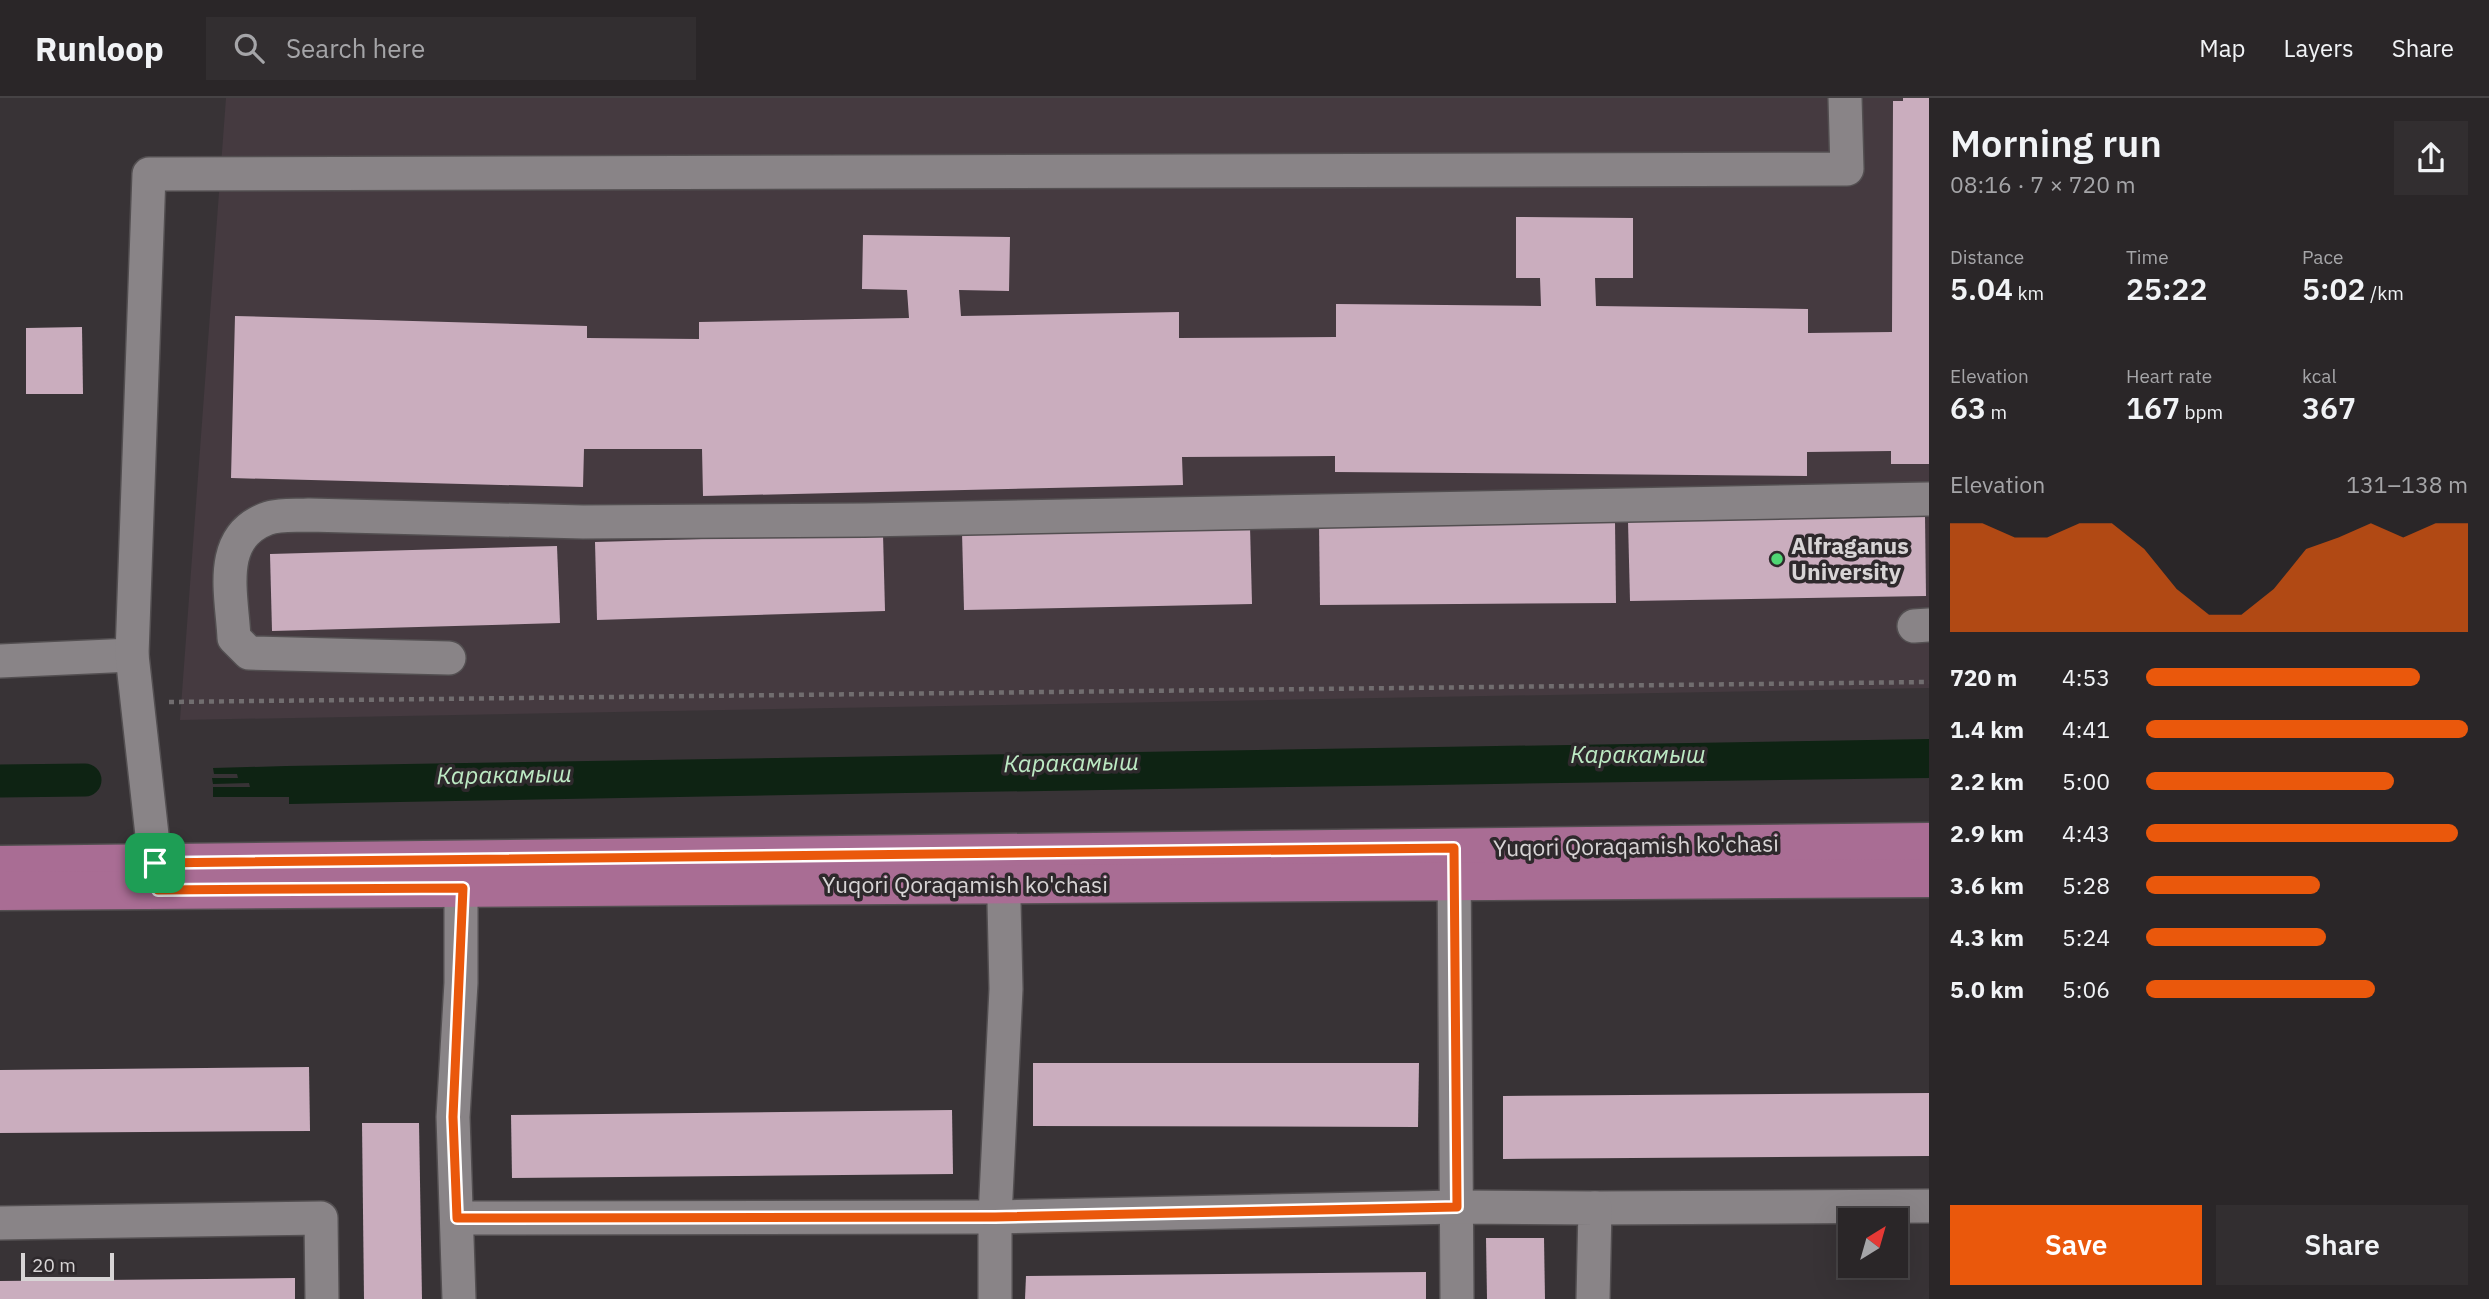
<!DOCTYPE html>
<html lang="en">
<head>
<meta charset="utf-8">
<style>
  :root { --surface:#2a2628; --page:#322e30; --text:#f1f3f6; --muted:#a5a5a8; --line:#464345; --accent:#ea580c }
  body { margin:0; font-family:"IBM Plex Sans",sans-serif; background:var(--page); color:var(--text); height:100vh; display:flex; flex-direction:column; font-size:26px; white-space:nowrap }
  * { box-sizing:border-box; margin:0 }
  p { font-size:23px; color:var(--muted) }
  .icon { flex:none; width:38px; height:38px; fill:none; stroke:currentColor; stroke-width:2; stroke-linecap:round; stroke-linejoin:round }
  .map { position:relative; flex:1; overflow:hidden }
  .drawer { display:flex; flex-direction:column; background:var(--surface); width:560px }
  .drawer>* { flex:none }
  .needle { width:46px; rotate:37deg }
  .buttons { position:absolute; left:1838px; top:1110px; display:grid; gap:14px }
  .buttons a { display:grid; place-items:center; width:70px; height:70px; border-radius:0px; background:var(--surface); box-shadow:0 7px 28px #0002,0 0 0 2px var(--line); font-size:35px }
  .scale { position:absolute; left:21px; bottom:18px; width:93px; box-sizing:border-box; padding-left:7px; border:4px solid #d8d5d6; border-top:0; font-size:19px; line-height:24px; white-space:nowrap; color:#d8d5d6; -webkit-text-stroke:5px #2e292c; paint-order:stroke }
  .pin { position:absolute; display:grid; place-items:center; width:60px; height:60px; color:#fff; margin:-30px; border-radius:14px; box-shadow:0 4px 10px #0006 }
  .round { display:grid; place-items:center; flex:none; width:74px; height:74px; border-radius:0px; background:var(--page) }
  .overview { display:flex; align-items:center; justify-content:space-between; height:119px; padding:0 21px }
  h1 { font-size:38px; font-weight:600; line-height:52px }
  .figures { display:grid; grid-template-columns:repeat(3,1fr); gap:10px; height:119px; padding:7px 21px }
  .figures div { display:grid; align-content:center }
  .figures b { font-size:30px; font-weight:600 }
  .figures small { font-size:19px; font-weight:400 }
  .figures p { font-size:19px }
  .chart { height:196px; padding:14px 21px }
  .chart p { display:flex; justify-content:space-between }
  .chart svg { width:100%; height:126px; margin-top:7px; fill:var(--accent); opacity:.7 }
  .cta { display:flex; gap:14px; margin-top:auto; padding:14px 21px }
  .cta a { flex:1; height:80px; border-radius:0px; background:var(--accent); color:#fff; font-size:28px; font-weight:600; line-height:80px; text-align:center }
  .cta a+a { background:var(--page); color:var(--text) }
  ul { padding:0 21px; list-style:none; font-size:23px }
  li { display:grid; grid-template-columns:112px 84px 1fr; align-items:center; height:52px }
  li i { height:18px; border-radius:9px; background:var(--accent) }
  header { display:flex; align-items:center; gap:42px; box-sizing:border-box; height:98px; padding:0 35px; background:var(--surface); border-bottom:2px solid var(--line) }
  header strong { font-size:33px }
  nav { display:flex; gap:38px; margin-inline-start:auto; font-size:24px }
  .search { width:490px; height:63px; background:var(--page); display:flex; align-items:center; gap:18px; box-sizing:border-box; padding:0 24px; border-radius:0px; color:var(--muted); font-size:26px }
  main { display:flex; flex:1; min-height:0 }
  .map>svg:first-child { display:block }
  .built { fill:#453a40 }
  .water { fill:#0e2313 }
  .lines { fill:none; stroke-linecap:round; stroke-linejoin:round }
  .canal { stroke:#0e2313; stroke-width:33 }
  .building { fill:#caadbe }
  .minor-casing { stroke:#534f51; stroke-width:36 }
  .major-casing { stroke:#534f51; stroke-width:41 }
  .path { stroke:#716d6f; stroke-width:4.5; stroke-dasharray:5 5; stroke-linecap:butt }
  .minor { stroke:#898487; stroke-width:33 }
  .major { stroke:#a96d94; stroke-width:38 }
  .route-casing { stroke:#fff; stroke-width:14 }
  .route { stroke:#ea580c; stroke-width:9 }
  .poi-dot { fill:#50d674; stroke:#2e292c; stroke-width:2.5 }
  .labels { text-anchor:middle; stroke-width:7; stroke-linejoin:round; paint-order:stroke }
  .poi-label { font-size:23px; font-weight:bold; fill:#d8d5d6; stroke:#2e292c; text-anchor:start }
  .street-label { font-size:23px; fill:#d8d5d6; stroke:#2e292c }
  .water-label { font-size:24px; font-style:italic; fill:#bdeac4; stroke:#2e292c }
</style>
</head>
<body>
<header>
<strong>Runloop</strong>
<div class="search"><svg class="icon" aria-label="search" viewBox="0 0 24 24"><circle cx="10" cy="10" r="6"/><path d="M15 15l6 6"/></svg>Search here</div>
<nav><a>Map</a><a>Layers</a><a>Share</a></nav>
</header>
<main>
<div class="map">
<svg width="1929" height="1201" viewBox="0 0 1929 1201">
  <rect width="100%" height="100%" fill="#383336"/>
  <!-- built -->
  <path class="built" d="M 226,0 L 1929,0 L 1929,590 L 180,622 Z"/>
  <!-- water -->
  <path class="water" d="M 1929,641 L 1929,680 C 1382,687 836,696 289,706 L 289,699 L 213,699 L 213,689 L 250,689 L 249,685 L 213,686 L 212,680 L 238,680 L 237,676 L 214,676 L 213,670 L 286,668 Z"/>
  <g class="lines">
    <!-- canal -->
    <path class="canal" d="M 0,683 L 85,682"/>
  </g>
  <!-- building -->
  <g class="building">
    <path d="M 1903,0 L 1929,0 L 1929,366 L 1891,366 L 1891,353 L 1807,354 L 1807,378 L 1335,374 L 1335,358 L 1182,359 L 1183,387 L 703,398 L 702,351 L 584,351 L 583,389 L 231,380 L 235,218 L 587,228 L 587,240 L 699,241 L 699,224 L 909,220 L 907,192 L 862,191 L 863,137 L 1010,139 L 1009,193 L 959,192 L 961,218 L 1179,214 L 1179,240 L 1336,239 L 1336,206 L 1541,208 L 1540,180 L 1516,180 L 1516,119 L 1633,120 L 1633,180 L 1595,180 L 1596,208 L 1808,211 L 1808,235 L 1892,234 L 1893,3 L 1903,3 Z"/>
    <path d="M 82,229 L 83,296 L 26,296 L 26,230 Z"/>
    <path d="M 1925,418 L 1926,498 L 1630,503 L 1628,423 Z"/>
    <path d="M 1615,424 L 1616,505 L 1320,507 L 1319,425 Z"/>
    <path d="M 1250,428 L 1252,506 L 964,512 L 962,434 Z"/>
    <path d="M 883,436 L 885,513 L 597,522 L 595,444 Z"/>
    <path d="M 557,448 L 560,525 L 272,533 L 270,456 Z"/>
    <path d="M 1033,965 L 1419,965 L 1418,1029 L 1033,1028 Z"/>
    <path d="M 309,969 L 310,1033 L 0,1035 L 0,972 Z"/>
    <path d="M 1929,995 L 1929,1058 L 1503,1061 L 1503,998 Z"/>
    <path d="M 952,1012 L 953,1076 L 512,1080 L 511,1017 Z"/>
    <path d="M 362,1025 L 419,1025 L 422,1201 L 364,1201 Z"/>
    <path d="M 1486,1140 L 1544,1140 L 1545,1201 L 1487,1201 Z"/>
    <path d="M 1426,1174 L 1426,1201 L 1025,1201 L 1026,1178 Z"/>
    <path d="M 295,1180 L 295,1201 L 0,1201 L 0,1183 Z"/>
  </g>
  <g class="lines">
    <!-- minor casing -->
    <g class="minor-casing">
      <g id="minor">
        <path d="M 1914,528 L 1929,527"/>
        <path d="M 449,560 L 249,555 L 234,540 C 232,497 216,440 266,421 C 278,416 296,418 309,417 L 583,424 L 865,422 L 1929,401"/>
        <path d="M 0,563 L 132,557"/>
        <path d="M 1454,759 L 1457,1201"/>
        <path d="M 158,791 L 132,557 L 149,76 L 1847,71 L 1845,0"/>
        <path d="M 1595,1110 L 1929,1108"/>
        <path d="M 457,1120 L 995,1119 L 1457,1109 L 1595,1110 L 1593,1201"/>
        <path d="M 0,1125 L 321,1120 L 322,1201"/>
        <path d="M 459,1201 L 453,1019 L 461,885 L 461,764"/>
        <path d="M 995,1201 L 995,1119 L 1006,891 L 1003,761"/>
      </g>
    </g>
    <!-- major casing -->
    <g class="major-casing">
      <g id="major">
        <path d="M 0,767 L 1929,744"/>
        <path d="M 0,793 L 1929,780"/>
      </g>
    </g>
    <!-- path -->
    <path class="path" d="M 169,604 L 1929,584"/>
    <!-- minor -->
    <use href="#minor" class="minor"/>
    <!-- major -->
    <use href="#major" class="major"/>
  </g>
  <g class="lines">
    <!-- route casing -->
    <g class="route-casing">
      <path id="route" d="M 1454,750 L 1457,1109 L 995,1119 L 457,1120 L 453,1019 L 463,790 L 158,792 L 155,765 Z"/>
    </g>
    <!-- route -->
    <use href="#route" class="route"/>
  </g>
  <!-- markers -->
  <circle class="poi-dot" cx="1777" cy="461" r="7"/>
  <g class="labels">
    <!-- poi labels -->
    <g class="poi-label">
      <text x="1791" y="456">Alfraganus<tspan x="1791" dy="26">University</tspan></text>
    </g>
    <!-- street labels -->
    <g class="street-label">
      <text transform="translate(1636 748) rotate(-1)" y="8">Yuqori Qoraqamish ko'chasi</text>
      <text x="965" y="795">Yuqori Qoraqamish ko'chasi</text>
    </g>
    <!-- water labels -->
    <g class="water-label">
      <text x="1638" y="665">Каракамыш</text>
      <text transform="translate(1071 665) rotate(-1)" y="8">Каракамыш</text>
      <text transform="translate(504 677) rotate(-1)" y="8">Каракамыш</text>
    </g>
  </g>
</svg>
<div class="buttons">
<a><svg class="needle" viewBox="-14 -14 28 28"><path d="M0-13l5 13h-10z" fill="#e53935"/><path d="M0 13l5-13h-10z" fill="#a5a5a8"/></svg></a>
</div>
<div class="scale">20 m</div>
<div class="pin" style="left:155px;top:765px;background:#1e9e55"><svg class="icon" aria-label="arrive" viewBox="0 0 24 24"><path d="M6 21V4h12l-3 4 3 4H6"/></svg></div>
</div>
<section class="drawer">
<div class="overview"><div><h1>Morning run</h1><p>08:16 · 7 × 720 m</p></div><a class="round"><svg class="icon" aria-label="share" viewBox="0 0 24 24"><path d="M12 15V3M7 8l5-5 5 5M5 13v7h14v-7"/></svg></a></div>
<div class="figures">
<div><p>Distance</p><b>5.04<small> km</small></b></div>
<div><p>Time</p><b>25:22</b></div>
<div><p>Pace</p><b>5:02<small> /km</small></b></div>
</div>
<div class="figures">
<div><p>Elevation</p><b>63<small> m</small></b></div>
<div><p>Heart rate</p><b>167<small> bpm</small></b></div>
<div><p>kcal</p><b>367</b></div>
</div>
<div class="chart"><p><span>Elevation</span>131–138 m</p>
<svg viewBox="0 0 160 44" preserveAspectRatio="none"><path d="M0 44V6L10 6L20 11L30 11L40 6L50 6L60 15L70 29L80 38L90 38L100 29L110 15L120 11L130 6L140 11L150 6L160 6V44z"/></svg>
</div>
<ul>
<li><b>720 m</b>4:53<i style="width:85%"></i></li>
<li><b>1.4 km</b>4:41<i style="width:100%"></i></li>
<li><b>2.2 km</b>5:00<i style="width:77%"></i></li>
<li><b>2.9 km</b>4:43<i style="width:97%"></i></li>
<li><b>3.6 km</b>5:28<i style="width:54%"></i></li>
<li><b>4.3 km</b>5:24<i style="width:56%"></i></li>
<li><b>5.0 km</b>5:06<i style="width:71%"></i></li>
</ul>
<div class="cta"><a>Save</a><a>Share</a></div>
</section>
</main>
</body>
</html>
